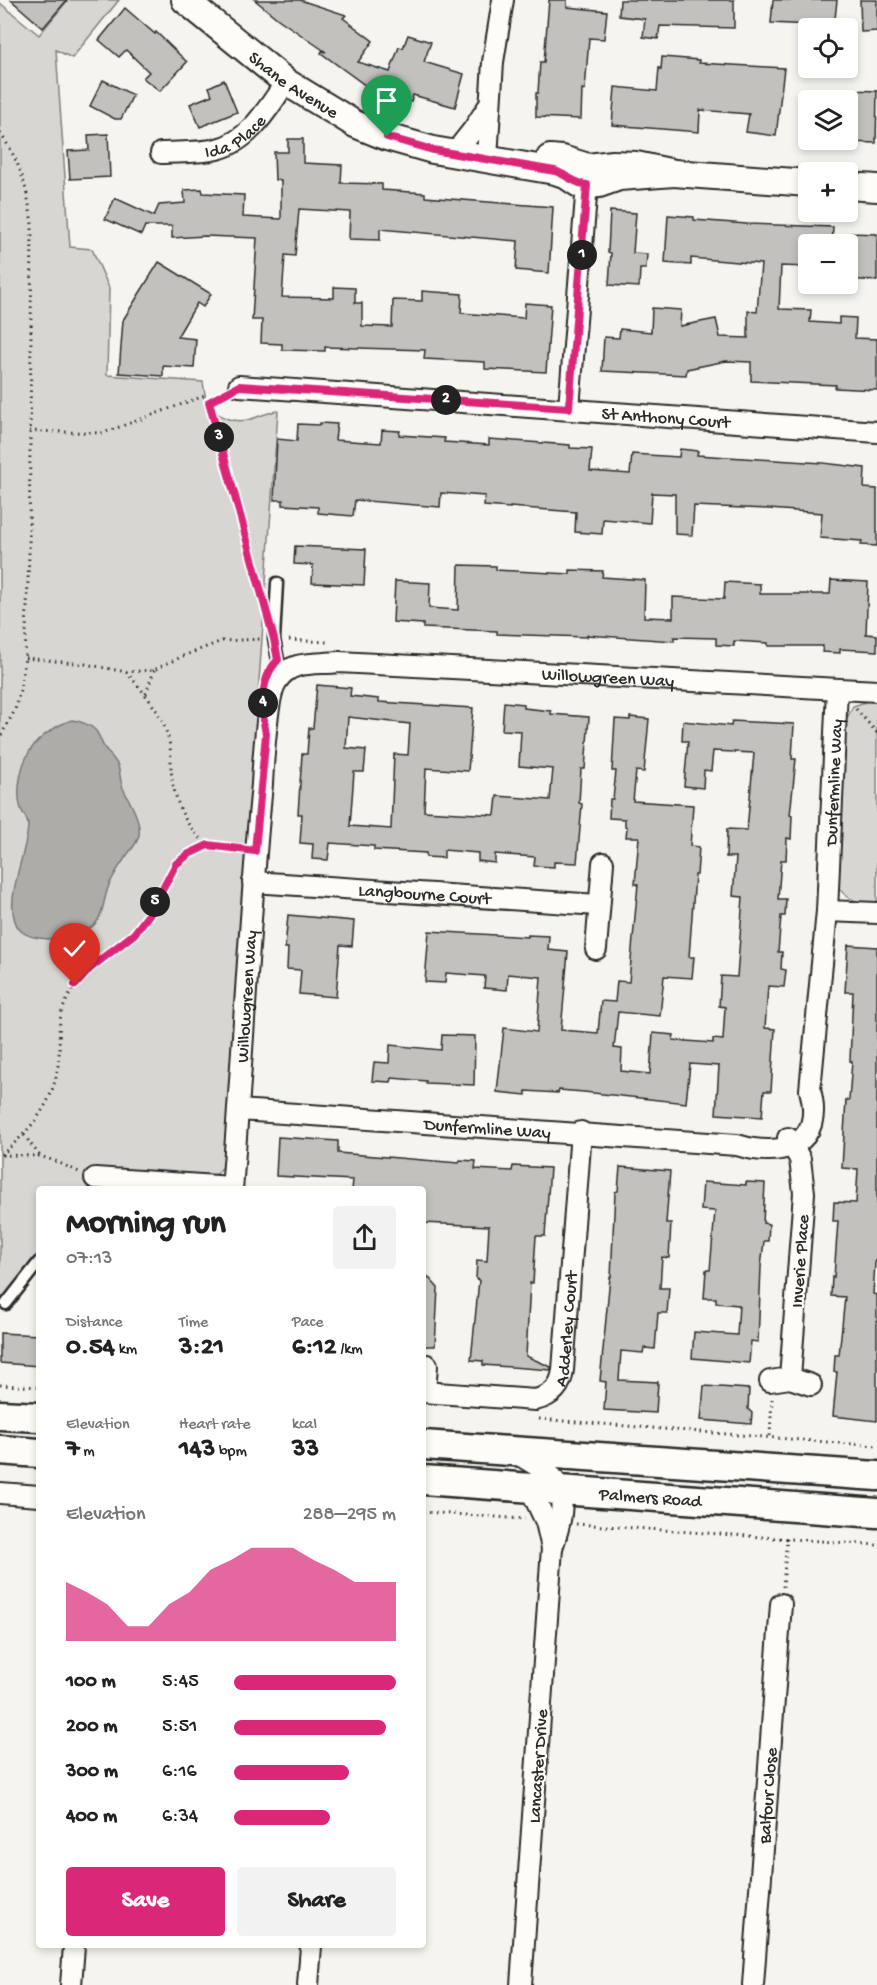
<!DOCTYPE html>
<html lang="en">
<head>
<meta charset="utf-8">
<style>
  :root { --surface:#fff; --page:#f2f2f2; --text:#222; --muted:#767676; --accent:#db2777 }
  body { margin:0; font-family:"Gochi Hand",sans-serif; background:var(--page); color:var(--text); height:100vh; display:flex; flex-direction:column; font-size:22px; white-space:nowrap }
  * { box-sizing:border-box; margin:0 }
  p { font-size:20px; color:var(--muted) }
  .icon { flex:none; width:33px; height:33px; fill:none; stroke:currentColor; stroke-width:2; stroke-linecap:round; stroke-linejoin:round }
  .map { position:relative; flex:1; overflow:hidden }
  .sheet { position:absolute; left:36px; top:1186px; width:390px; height:762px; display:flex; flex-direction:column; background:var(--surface); border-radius:6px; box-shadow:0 3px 9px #0003 }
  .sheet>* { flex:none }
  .controls { position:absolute; left:798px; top:18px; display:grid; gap:12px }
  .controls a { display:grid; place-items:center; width:60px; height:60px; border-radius:6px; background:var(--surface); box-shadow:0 3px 9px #0003; font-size:30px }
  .pin { position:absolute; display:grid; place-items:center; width:51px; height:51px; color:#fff; margin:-62px -26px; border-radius:50% 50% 50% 0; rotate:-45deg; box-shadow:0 0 6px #0007 }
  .pin .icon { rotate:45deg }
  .km { position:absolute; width:30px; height:30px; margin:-15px; border-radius:50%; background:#222; color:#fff; font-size:16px; line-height:30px; text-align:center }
  .round { display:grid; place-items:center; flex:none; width:63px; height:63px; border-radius:6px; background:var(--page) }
  .overview { display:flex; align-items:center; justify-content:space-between; height:102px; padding:0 30px }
  h1 { font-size:33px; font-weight:700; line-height:45px }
  .figures { display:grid; grid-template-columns:repeat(3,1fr); gap:9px; height:102px; padding:6px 30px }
  .figures div { display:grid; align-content:center }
  .figures b { font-size:26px; font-weight:700 }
  .figures small { font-size:16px; font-weight:400 }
  .figures p { font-size:16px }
  .chart { height:168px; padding:12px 30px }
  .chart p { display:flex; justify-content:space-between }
  .chart svg { width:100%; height:108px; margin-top:6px; fill:var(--accent); opacity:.7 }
  .button { display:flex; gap:12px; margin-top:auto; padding:12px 30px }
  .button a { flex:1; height:69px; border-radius:6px; background:var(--accent); color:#fff; font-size:24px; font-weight:700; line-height:69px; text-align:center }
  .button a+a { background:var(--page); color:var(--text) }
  ul { padding:0 30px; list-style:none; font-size:20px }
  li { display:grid; grid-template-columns:96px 72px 1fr; align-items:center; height:45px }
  li i { height:15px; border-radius:8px; background:var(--accent) }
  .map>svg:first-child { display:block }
  .green { fill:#d7d6d2; stroke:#81807e; stroke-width:1.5 }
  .water { fill:#adaca9; stroke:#797877; stroke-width:1.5 }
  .building { fill:#c2c1be; stroke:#2b2b2b; stroke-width:1.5; fill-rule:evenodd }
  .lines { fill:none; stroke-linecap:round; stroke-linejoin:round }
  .service-casing { stroke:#2b2b2b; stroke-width:15 }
  .minor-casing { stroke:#2b2b2b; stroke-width:24 }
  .tertiary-casing { stroke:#2b2b2b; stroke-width:30 }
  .secondary-casing { stroke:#2b2b2b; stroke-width:33 }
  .path { stroke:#2b2b2b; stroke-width:3; stroke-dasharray:1.5 4.5; stroke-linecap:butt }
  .service { stroke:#fdfcf7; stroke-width:10 }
  .minor { stroke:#fdfcf7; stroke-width:20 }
  .tertiary { stroke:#fdfcf7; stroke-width:26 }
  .secondary { stroke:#fdfcf7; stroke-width:28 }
  .route-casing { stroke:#fff; stroke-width:12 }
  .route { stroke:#db2777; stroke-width:8 }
  .labels { text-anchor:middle; stroke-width:4.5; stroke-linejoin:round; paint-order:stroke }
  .street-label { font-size:18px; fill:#2b2b2b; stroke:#fdfcf7 }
</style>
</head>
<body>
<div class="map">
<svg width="877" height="1985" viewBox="0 0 877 1985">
  <rect width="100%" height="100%" fill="#f5f4ef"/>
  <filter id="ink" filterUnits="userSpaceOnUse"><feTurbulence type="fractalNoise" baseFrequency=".0167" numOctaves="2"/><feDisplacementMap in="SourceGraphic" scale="12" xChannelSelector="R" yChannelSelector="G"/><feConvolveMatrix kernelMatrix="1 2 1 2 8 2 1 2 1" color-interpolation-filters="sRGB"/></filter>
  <g filter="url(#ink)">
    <!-- green -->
    <g class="green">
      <path d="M 68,0 L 119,0 L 72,58 L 56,50 L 70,247 L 92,249 L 109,288 L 107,375 L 203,382 C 204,390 205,399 209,405 C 218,418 236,424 251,419 C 261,416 268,412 278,411 L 225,1164 L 217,1174 L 203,1176 L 107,1186 L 107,1189 L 39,1190 L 39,1255 L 0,1304 L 0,3 L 39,35 Z"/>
      <path d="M 868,701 L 877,701 L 877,904 C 860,903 846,901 837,885 L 845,722 L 853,706 Z"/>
    </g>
    <!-- water -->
    <path class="water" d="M 72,720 C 80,721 91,725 96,731 C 100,736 101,742 104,747 C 108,753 115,759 118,766 C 120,772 120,781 123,788 C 129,801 141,819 139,835 C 137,845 130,850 125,858 C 120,865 115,873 111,881 C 104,893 105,908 98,920 C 87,939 36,946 20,930 C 0,907 27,854 28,826 C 28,818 23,815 21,809 C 16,794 20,770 27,756 C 34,740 56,725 72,720 Z"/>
    <!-- building -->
    <g class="building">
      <path d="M 11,0 L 67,0 L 43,28 Z"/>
      <path d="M 255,0 L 300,0 L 346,15 L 343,18 L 373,41 L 358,62 L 390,72 L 399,47 L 403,48 L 408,35 L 431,42 L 424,62 L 464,74 L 455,107 L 413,95 L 411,102 L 369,88 L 321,53 L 322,51 L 326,52 L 278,19 Z"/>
      <path d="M 549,0 L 567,0 L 567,7 L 607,11 L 604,39 L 589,38 L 585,90 L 582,89 L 581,119 L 536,117 L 536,93 L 538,93 L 540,62 L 544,62 Z"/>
      <path d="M 620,0 L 734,0 L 734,28 L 660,26 L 658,39 L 643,37 L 645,19 L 619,16 Z"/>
      <path d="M 773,0 L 837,0 L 834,28 L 809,28 L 809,25 L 771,23 Z"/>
      <path d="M 860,0 L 877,0 L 877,31 L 861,32 Z"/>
      <path d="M 125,8 L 155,34 L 156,32 L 187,62 L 160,91 L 143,78 L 149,72 L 126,50 L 119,57 L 99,40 Z"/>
      <path d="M 662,57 L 699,60 L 699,63 L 784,68 L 776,136 L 746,132 L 749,114 L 700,110 L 699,132 L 612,125 L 615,87 L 657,91 L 659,68 L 661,69 Z"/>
      <path d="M 103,80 L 133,95 L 121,119 L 115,119 L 90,106 Z"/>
      <path d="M 224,80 L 237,112 L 200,127 L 190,104 L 212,95 L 209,87 Z"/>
      <path d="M 849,90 L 877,91 L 876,143 L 848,142 Z"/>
      <path d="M 108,134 L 110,177 L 70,179 L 68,151 L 89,150 L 88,135 Z"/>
      <path d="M 288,139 L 303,139 L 303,163 L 342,165 L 341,183 L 382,184 L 382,190 L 425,193 L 425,197 L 553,207 L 549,273 L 516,270 L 518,241 L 380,229 L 380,240 L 349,239 L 350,212 L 299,209 L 295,256 L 285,255 L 282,297 L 334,298 L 334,287 L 355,288 L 355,303 L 362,303 L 362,326 L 392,327 L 393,300 L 422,301 L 422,291 L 462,294 L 461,313 L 524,318 L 525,303 L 551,305 L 546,372 L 485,369 L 485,362 L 424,359 L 425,350 L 325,347 L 325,351 L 282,350 L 282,344 L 261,343 L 262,320 L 252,320 L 257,238 L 205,236 L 172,238 L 172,226 L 145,226 L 141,235 L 105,219 L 115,198 L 154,216 L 159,205 L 185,203 L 184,190 L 202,189 L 203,193 L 244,195 L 243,217 L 281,219 L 281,180 L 275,180 L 274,152 L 288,152 Z"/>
      <path d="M 610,211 L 636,213 L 633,253 L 647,254 L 646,269 L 640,269 L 639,287 L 609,285 L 611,253 L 608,252 Z"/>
      <path d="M 668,215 L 694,217 L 694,220 L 747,224 L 833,227 L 832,244 L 808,244 L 808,267 L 781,266 L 779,309 L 811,310 L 810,322 L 839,324 L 839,317 L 856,318 L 855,338 L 877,339 L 877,390 L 835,388 L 836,385 L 751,381 L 751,362 L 726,361 L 687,369 L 686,375 L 602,371 L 604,337 L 619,338 L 620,329 L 651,332 L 652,308 L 681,310 L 680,326 L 716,319 L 720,337 L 748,338 L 748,311 L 757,312 L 761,264 L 691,258 L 691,265 L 665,263 Z"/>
      <path d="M 851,233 L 877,234 L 877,281 L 848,279 Z"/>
      <path d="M 159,262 L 211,294 L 203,307 L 197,303 L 177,337 L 196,339 L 194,368 L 163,366 L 163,376 L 119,373 L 123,320 Z"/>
      <path d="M 320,423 L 337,424 L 335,440 L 381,443 L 382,430 L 400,431 L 399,435 L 445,438 L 444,442 L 489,445 L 489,439 L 570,445 L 570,448 L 592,449 L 590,471 L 630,474 L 632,454 L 679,457 L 680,449 L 698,451 L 697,455 L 823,463 L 865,468 L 864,488 L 877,489 L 877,546 L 861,545 L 862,541 L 820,538 L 822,513 L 769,509 L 694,506 L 692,535 L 675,534 L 675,494 L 652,493 L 650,523 L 603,519 L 602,534 L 575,532 L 576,512 L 510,507 L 510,508 L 484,506 L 485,496 L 441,493 L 440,507 L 355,500 L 353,516 L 318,513 L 318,507 L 283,505 L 283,500 L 274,500 L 277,439 L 297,441 L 298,424 L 320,425 Z"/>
      <path d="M 295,546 L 366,549 L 364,585 L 312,583 L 313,565 L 294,564 Z"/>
      <path d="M 459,565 L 496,566 L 496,570 L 570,574 L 570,570 L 603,571 L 602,577 L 645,580 L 644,617 L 673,618 L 673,597 L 724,599 L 725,582 L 760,584 L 760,594 L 830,594 L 831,580 L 868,582 L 866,634 L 877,635 L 877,651 L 840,649 L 840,653 L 822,652 L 823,646 L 768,646 L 768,643 L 734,641 L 734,646 L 716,645 L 716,638 L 674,637 L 674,641 L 587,635 L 587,637 L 497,634 L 497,631 L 423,628 L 423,624 L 393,622 L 395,581 L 430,583 L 429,608 L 458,610 Z"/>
      <path d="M 317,685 L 351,688 L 350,696 L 379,699 L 379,702 L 473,708 L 468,771 L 426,768 L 424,811 L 495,815 L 497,796 L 550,800 L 553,769 L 519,766 L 521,731 L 502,730 L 504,702 L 524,704 L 524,708 L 551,711 L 551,714 L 589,717 L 585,769 L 581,769 L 579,803 L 582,804 L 577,863 L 554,862 L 554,867 L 534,866 L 535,857 L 495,854 L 495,863 L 478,861 L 478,853 L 444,850 L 444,858 L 426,857 L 426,853 L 374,850 L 374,846 L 330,843 L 328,860 L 312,859 L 313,844 L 300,843 L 302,814 L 298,814 L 302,754 L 307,754 L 309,728 L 313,728 ZM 348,717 L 410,724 L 408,755 L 394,754 L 391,829 L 350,826 L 354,772 L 364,772 L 366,750 L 346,748 Z"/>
      <path d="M 630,717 L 649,719 L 644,772 L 636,771 L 633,801 L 693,805 L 690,846 L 699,847 L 697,875 L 695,875 L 689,957 L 694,957 L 692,978 L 664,976 L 660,1016 L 618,1012 L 614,1048 L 622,1049 L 621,1071 L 650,1074 L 653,1033 L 674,1035 L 673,1040 L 713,1043 L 713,1039 L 723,1040 L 725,1007 L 719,1006 L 721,976 L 737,977 L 743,897 L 733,896 L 736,857 L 726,857 L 727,829 L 747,830 L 754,753 L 713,751 L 711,771 L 704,770 L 703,788 L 684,786 L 688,741 L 682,741 L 683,721 L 731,726 L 732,721 L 794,724 L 792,759 L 796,759 L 790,815 L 792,816 L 791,839 L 787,838 L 786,860 L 781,860 L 778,899 L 786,899 L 785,916 L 781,916 L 778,952 L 782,952 L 781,969 L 786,970 L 784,987 L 768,986 L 765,1028 L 775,1029 L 771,1091 L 764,1091 L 762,1117 L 716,1114 L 719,1066 L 690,1064 L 686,1103 L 584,1092 L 559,1090 L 558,1093 L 526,1091 L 526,1095 L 497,1092 L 504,1028 L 537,1032 L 541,977 L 508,974 L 507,990 L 484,988 L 485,976 L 446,973 L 445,983 L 425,982 L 429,931 L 528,937 L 528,935 L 549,936 L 548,950 L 568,952 L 561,1030 L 598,1033 L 601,1001 L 615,1002 L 617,981 L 629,982 L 638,884 L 635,884 L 639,837 L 626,837 L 627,827 L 625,826 L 625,819 L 609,818 L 610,799 L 613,799 L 616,771 L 612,771 L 615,719 L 630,720 Z"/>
      <path d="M 288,915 L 354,921 L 352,946 L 340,945 L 336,997 L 299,994 L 301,970 L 287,969 L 288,948 L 285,948 Z"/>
      <path d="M 848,945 L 877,947 L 877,1258 L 875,1263 L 873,1294 L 877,1295 L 877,1421 L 833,1416 L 837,1372 L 834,1372 L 835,1355 L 839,1355 L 845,1297 L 831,1296 L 832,1276 L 834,1277 L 838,1221 L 833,1221 L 834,1202 L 856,1203 L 858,1169 L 842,1168 L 846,1100 L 849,1100 L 852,1061 L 850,1061 L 853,992 L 845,992 Z"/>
      <path d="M 442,1035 L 475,1036 L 474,1085 L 426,1083 L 426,1081 L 392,1078 L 391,1082 L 372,1081 L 374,1062 L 389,1063 L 390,1045 L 441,1050 Z"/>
      <path d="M 278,1137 L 338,1141 L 338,1153 L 459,1163 L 460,1160 L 476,1161 L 475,1169 L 512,1171 L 513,1166 L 550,1168 L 545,1236 L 536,1236 L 533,1283 L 530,1283 L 526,1356 L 551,1367 L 551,1370 L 483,1365 L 483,1361 L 471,1360 L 479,1280 L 476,1279 L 477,1260 L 487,1261 L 489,1226 L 423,1223 L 423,1190 L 352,1190 L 353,1180 L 276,1176 Z"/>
      <path d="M 620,1167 L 670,1171 L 666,1223 L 671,1223 L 669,1258 L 662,1257 L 660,1288 L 669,1288 L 667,1313 L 658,1313 L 655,1349 L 644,1348 L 643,1353 L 621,1351 L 619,1380 L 658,1382 L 656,1413 L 604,1410 L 606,1382 L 600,1381 L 610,1277 L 611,1277 L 615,1192 L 618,1191 Z"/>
      <path d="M 703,1182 L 746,1185 L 746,1182 L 765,1183 L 763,1223 L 769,1224 L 768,1241 L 764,1241 L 761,1267 L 758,1342 L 751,1341 L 749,1363 L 692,1358 L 694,1332 L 737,1335 L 739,1305 L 716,1303 L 716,1298 L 704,1298 L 706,1270 L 710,1270 L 715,1211 L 701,1210 Z"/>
      <path d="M 423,1271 L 438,1288 L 435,1346 L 423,1346 Z"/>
      <path d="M 0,1333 L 39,1335 L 39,1366 L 0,1363 Z"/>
      <path d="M 704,1386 L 749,1389 L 748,1409 L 752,1413 L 751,1424 L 701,1420 Z"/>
    </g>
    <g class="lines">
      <!-- service casing -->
      <g class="service-casing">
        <g id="service">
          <path d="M 277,583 L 274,639 L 278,660"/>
          <path d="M 6,1304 L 39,1262"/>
        </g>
      </g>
      <!-- minor casing -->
      <g class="minor-casing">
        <g id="minor">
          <path id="s1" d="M 161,153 C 180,152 199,153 217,149 C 250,141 268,108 286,82"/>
          <path d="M 454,154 L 473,130 L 488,107"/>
          <path d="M 487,158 L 493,62 L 503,0"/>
          <path id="s2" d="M 239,386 L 877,432"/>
          <path d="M 569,408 L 588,172"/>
          <path id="s3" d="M 253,882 L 598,905"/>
          <path d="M 827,911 L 877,913"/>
          <path d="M 596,949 L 603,863"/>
          <path id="s4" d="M 239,1110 L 737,1145 C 782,1159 825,1145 810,1090 L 827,911 L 837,689"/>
          <path d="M 788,1138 L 800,1159 L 804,1193 L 790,1378"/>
          <path d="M 95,1178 L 232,1187"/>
          <path id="s5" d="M 232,1190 C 243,1054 249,919 262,784 C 263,764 267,694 277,681 C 291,659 316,665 339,662 L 877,691"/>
          <path d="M 770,1381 L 790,1378 L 811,1385"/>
          <path id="s6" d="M 423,1392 L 535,1400 C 552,1396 561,1387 563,1370 L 581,1132"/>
          <path d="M 425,1392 L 427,1365"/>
          <path d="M 516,1453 C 527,1460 539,1466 549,1474 C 570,1494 560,1525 552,1548 L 521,1985"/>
          <path d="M 530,1488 L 546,1522 L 552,1548"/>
          <path d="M 0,1493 L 39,1496"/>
          <path d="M 71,1985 L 74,1946"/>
          <path d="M 308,1985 L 311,1946"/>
          <path id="s7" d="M 753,1985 L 781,1604"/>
        </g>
      </g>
      <!-- tertiary casing -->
      <g class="tertiary-casing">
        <g id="tertiary">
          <path id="s8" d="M 185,0 L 286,82 L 355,124 L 387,137 L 433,150 L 555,171 L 564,174 L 579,184 L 587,185 L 599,184 L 619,177 L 674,173"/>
          <path d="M 550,158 L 562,159 L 588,167 L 613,164 L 636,165 L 674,173 L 808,183"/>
          <path d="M 848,186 L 877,188"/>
        </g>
      </g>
      <!-- secondary casing -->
      <g class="secondary-casing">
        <g id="secondary">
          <path d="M 0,1415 L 39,1417"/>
          <path d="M 423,1445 L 877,1476"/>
          <path d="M 0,1450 L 39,1453"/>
          <path id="s9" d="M 423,1480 L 877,1513"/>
        </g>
      </g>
      <!-- path -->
      <g class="path">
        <path d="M 0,133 C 21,163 27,188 32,224 L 29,554 L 25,658 L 20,690 L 15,710 L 0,737"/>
        <path d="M 209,402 L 261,591"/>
        <path d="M 29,431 L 103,433 L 204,396 L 209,402 L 224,395"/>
        <path d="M 289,640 L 327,642"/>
        <path d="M 25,658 L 85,664 L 126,672 L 154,670 L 183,656 L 222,641 L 261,639"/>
        <path d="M 126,672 C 144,692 163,714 169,741 C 171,750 171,760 171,769 C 174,800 183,825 208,845"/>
        <path d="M 146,694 L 154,670"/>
        <path d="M 856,709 L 877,733"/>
        <path d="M 148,891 L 155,902"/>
        <path d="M 24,1135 L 40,1156"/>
        <path d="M 1,1155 C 34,1127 56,1101 59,1056 C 60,1039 57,1022 64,1006 C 83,960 127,951 150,913 C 162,893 168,866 190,853 C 209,843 218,848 238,849"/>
        <path d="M 2,1155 L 40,1156 L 55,1161 L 79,1172"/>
        <path d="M 0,1385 L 39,1387"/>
        <path d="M 539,1419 L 877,1446"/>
        <path d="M 770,1436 L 772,1399"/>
        <path d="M 423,1512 L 525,1519"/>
        <path d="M 576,1524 L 877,1545"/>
        <path d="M 783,1587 L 787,1538"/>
      </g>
      <!-- service -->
      <use href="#service" class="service"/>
      <!-- minor -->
      <use href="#minor" class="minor"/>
      <!-- tertiary -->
      <use href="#tertiary" class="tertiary"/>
      <!-- secondary -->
      <use href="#secondary" class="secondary"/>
    </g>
  </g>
  <g class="lines" filter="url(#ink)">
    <!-- route casing -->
    <g class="route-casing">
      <path id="route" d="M 75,985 L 90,968 L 134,934 L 150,913 L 176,864 L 189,854 L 208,845 L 255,851 L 266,734 C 261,709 259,679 278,660 L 274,639 L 209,402 L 239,386 L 569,408 L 587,185 C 575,184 567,175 555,171 L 433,150 L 387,137"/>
    </g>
    <!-- route -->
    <use href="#route" class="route"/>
  </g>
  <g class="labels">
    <!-- street labels -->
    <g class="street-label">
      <text dy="6" stroke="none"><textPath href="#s8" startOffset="138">Shane Avenue</textPath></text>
      <text dy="6" stroke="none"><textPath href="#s1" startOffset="78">Ida Place</textPath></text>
      <text dy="6" stroke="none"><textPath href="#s2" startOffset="428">St Anthony Court</textPath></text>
      <text dy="6" stroke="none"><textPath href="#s5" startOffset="849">Willowgreen Way</textPath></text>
      <text dy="6" stroke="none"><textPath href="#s4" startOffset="928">Dunfermline Way</textPath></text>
      <text dy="6" stroke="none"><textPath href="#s3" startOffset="172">Langbourne Court</textPath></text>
      <text dy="6" stroke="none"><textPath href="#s5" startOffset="194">Willowgreen Way</textPath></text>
      <text dy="6" stroke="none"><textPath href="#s4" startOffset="249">Dunfermline Way</textPath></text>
      <text transform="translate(799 1261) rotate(-86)" y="6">Inverie Place</text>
      <text dy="6" stroke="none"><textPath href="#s6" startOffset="198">Adderley Court</textPath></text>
      <text dy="6" stroke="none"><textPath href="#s9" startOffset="228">Palmers Road</textPath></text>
      <text transform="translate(537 1766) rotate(-86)" y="6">Lancaster Drive</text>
      <text dy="6" stroke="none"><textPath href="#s7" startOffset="190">Balfour Close</textPath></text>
    </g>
  </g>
</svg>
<div class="controls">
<a><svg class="icon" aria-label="locate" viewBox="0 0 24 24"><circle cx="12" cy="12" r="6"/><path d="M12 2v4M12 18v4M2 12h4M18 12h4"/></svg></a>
<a><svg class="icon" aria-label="layers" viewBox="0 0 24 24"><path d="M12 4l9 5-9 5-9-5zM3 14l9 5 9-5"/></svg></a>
<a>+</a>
<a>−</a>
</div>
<div class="pin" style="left:387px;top:137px;background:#1e9e55"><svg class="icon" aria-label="arrive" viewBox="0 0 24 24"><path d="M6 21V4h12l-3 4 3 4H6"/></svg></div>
<div class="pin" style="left:75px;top:985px;background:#d93025"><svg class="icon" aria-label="check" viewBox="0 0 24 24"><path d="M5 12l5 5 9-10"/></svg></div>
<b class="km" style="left:582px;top:255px">1</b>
<b class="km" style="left:446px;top:400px">2</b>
<b class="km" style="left:219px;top:437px">3</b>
<b class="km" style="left:263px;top:703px">4</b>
<b class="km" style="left:155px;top:902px">5</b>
<section class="sheet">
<div class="overview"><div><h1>Morning run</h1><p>07:13</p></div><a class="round"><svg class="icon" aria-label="share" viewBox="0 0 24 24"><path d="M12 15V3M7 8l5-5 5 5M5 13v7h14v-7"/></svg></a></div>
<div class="figures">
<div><p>Distance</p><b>0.54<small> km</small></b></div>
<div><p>Time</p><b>3:21</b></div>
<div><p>Pace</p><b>6:12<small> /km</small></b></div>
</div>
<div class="figures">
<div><p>Elevation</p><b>7<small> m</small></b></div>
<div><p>Heart rate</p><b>143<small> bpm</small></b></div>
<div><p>kcal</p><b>33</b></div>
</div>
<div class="chart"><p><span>Elevation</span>288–295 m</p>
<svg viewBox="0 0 160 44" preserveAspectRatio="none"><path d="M0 44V20L10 24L20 29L30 38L40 38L50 29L60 24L70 15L80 11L90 6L100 6L110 6L120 11L130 15L140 20L150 20L160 20V44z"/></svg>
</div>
<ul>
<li><b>100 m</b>5:45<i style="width:100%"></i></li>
<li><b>200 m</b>5:51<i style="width:94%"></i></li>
<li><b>300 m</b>6:16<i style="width:71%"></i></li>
<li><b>400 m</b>6:34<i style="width:59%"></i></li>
</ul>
<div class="button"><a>Save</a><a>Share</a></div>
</section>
</div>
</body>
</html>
